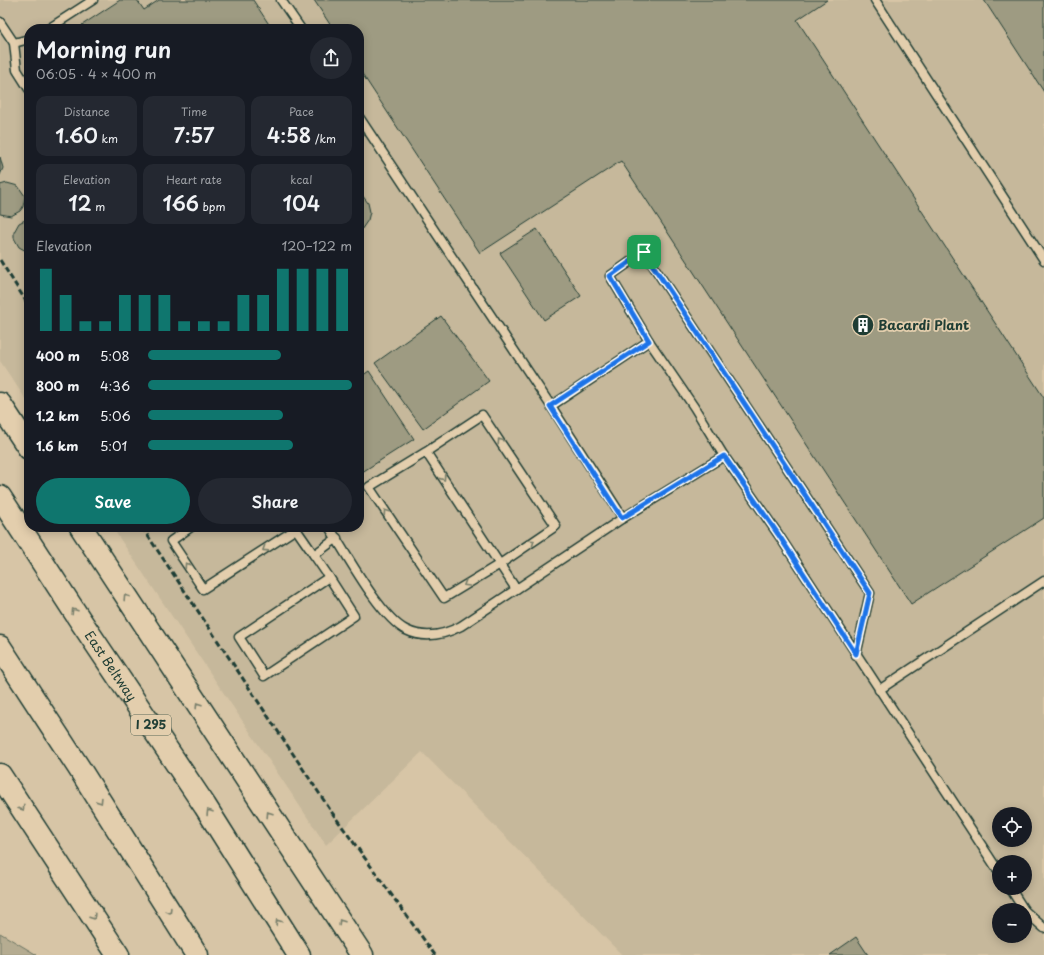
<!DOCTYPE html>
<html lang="en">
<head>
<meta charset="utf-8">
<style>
  :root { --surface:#171b24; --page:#242831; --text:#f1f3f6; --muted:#9ea1a6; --accent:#0f766e }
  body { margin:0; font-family:"Playpen Sans",sans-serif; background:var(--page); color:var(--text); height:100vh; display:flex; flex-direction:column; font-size:15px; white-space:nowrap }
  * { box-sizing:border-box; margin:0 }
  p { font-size:13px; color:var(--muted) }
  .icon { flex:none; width:22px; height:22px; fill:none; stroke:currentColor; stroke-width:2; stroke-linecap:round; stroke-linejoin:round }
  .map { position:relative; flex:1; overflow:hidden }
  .details { position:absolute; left:24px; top:24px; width:340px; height:508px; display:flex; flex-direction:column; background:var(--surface); border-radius:16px; box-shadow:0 2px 10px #0003 }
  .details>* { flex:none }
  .buttons { position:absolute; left:992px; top:807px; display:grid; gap:8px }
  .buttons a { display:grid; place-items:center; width:40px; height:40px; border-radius:50%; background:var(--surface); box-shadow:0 2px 10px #0003; font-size:20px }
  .pin { position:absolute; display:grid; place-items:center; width:34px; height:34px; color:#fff; margin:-17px; border-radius:8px; box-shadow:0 2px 6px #0006 }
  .round { display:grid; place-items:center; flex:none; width:42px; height:42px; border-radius:21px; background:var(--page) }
  .headline { display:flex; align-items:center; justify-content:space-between; height:68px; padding:0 12px }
  h1 { font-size:22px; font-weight:600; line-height:30px }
  .stats { display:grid; grid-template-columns:repeat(3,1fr); gap:6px; height:68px; padding:4px 12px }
  .stats div { display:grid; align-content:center; border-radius:10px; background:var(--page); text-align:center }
  .stats b { font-size:20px; font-weight:600 }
  .stats small { font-size:11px; font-weight:400 }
  .stats p { font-size:11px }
  .chart { height:112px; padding:8px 12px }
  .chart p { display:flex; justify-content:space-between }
  .chart svg { width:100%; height:72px; margin-top:4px; stroke:var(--accent); stroke-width:6 }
  .primary-button { display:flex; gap:8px; margin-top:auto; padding:8px 12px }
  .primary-button a { flex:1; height:46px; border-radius:24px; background:var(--accent); color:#fff; font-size:16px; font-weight:600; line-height:46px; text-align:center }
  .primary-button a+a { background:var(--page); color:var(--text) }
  ul { padding:0 12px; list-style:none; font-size:13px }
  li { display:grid; grid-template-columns:64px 48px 1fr; align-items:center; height:30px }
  li i { height:10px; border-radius:5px; background:var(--accent) }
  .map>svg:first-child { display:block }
  .built { fill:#c6b89b; fill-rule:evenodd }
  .green { fill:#b5ac91; stroke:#6a7462 }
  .building { fill:#9e9b82; stroke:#1f3d34 }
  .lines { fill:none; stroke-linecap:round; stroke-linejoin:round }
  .service-casing { stroke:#1f3d34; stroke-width:11 }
  .motorway-casing { stroke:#1f3d34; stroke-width:25 }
  .service { stroke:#e3cead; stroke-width:8 }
  .motorway { stroke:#e3cead; stroke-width:22 }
  .rail { stroke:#1f3d34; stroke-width:3; stroke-dasharray:6 3; stroke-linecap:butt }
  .oneway { stroke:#777e6a }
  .route-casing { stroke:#fff; stroke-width:8 }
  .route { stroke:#1a73e8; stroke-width:5 }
  .labels { text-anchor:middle; stroke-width:3.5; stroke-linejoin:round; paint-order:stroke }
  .shield { fill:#e3cead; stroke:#5a6858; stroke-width:1 }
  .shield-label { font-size:12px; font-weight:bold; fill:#1f3d34 }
  .poi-label { font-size:13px; font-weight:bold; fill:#1f3d34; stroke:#e3cead; text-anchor:start }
  .street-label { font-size:13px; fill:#1f3d34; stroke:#e3cead }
</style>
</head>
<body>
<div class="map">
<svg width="1044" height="955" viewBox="0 0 1044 955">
  <rect width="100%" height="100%" fill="#d7c5a6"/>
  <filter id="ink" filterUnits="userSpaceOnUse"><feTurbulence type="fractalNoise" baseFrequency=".025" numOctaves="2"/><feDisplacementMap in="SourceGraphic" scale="8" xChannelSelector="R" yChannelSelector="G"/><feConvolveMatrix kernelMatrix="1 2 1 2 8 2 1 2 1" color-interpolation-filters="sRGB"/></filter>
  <g filter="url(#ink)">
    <!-- built -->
    <path class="built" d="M 0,0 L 1044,0 L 1044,955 L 622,955 L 422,752 L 326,845 L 112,527 L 359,527 L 359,29 L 29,29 L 29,404 L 0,361 ZM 999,814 L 1025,814 L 1025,840 L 999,840 ZM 999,862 L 1025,862 L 1025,888 L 999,888 ZM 999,910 L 1025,910 L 1025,936 L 999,936 Z"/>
    <!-- green -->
    <path class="green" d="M 0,933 L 37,955 L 0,955 Z"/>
    <!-- building -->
    <g class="building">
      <path d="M 120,0 L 137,0 L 144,10 L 159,0 L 253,0 L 272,29 L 85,29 L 82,25 Z"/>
      <path d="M 314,0 L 827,0 L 797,20 L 1044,398 L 1044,518 L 911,604 L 621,161 L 480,253 L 359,69 L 359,29 L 333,29 Z"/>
      <path d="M 984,0 L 1044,0 L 1044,92 Z"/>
      <path d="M 0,157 L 3,168 L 0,175 Z"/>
      <path d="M 7,183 L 18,186 L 25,196 L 23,207 L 20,211 L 11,216 L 0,214 L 0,185 Z"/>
      <path d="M 359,191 L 368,203 L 370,212 L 368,220 L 359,233 Z"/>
      <path d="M 29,218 L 29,252 L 28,252 L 19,247 L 14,238 L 14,232 L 19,223 Z"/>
      <path d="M 537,229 L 581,296 L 544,320 L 500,253 Z"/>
      <path d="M 441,316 L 489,381 L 423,429 L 375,363 Z"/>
      <path d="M 369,371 L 414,439 L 359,474 L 359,378 Z"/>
      <path d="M 856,937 L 868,955 L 830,955 Z"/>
    </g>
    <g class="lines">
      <!-- service casing -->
      <g class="service-casing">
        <g id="service">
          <path d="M 281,0 L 301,29"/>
          <path d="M 875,0 L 1044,260"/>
          <path d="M 0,22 L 14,43 L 17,70 L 29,89"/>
          <path d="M 48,29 L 93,0"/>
          <path d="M 14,43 L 29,39"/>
          <path d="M 359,117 L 551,406 L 649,341"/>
          <path d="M 551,406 L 623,518"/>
          <path d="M 426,452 L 369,487 L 444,598 L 500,564 L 556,526 L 482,415 L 426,452 L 516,589"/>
          <path d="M 191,527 L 171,541 L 203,589 L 296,529 L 295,527"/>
          <path d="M 329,527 C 346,553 380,617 406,630 C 424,639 444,635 461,626 L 623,518 L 724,456"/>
          <path d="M 296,529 L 314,555"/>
          <path d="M 329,577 L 354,616 L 264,676 L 239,637 Z"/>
          <path d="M 329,577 L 314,555 L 337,538"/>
          <path d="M 856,655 L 870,593 L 644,252 L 610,276 L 649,341 L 694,407 L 724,456 L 778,534 L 999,872"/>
          <path d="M 879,690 L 1044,581"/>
          <path d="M 1010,888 L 1024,910"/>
          <path d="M 1025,911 L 1044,928"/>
        </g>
      </g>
      <!-- motorway casing -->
      <g class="motorway-casing">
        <g id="motorway">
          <path d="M 0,404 L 29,448"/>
          <path id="s1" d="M 0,497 L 80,620 L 205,806 L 299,955"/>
          <path d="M 81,527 L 362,955"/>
          <path d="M 0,647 L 79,768 L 197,955"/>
          <path d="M 0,775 L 118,955"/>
        </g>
      </g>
      <!-- service -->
      <use href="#service" class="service"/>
      <!-- motorway -->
      <use href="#motorway" class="motorway"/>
      <!-- rail -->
      <g class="rail">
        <path d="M 0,260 L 29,306"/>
        <path d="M 142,527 L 333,814 L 435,955"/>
      </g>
    </g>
    <!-- one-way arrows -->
    <defs><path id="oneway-chevron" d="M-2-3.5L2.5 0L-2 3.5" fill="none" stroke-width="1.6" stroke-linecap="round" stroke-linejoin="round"/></defs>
    <g class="oneway">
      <use href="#oneway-chevron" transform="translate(500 441) rotate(-124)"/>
      <use href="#oneway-chevron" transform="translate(443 478) rotate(57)"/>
      <use href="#oneway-chevron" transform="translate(386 512) rotate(-124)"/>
      <use href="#oneway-chevron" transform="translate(532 542) rotate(-35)"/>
      <use href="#oneway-chevron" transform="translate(265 549) rotate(147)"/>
      <use href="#oneway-chevron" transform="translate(187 565) rotate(-124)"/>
      <use href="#oneway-chevron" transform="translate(466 584) rotate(149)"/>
      <use href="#oneway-chevron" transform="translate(126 597) rotate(-123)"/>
      <use href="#oneway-chevron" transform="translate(74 611) rotate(-123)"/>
      <use href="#oneway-chevron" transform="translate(198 705) rotate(-123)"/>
      <use href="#oneway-chevron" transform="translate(100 801) rotate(58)"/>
      <use href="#oneway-chevron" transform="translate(22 808) rotate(57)"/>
      <use href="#oneway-chevron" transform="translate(209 812) rotate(-122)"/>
      <use href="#oneway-chevron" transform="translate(269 814) rotate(-123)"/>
      <use href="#oneway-chevron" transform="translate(169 911) rotate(58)"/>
      <use href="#oneway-chevron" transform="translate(93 917) rotate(57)"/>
      <use href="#oneway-chevron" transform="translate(278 922) rotate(-122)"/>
      <use href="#oneway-chevron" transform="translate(341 922) rotate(-123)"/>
    </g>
  </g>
  <g class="lines" filter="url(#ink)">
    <!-- route casing -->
    <g class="route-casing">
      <path id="route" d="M 644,252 L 870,593 L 856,654 L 778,534 L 724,456 L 622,518 L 550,406 L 649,341 L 610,276 Z"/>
    </g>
    <!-- route -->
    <use href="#route" class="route"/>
  </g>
  <!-- icons -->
  <defs>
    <g id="building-disc" transform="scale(1.15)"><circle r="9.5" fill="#1f3d34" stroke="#e3cead"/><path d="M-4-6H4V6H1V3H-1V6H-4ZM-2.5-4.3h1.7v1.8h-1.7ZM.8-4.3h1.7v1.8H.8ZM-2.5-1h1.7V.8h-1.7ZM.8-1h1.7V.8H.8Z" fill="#fff"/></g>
  </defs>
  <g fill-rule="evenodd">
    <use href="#building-disc" x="863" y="325"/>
  </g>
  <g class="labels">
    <!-- shield labels -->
    <rect class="shield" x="131" y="715" width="40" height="20" rx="3"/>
    <g class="shield-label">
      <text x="151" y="729">I 295</text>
    </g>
    <!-- poi labels -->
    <g class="poi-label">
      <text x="878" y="330">Bacardi Plant</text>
    </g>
    <!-- street labels -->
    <g class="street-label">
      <text dy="5" stroke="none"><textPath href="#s1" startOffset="202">East Beltway</textPath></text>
    </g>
  </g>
</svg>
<div class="buttons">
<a><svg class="icon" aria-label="locate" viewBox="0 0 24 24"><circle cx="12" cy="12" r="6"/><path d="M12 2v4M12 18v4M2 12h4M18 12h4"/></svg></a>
<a>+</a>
<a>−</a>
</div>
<div class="pin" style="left:644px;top:252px;background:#1e9e55"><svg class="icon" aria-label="arrive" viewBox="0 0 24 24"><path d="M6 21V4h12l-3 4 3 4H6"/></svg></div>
<section class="details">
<div class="headline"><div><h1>Morning run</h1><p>06:05 · 4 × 400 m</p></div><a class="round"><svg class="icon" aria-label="share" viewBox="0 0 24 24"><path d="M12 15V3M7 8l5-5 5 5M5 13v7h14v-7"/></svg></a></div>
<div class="stats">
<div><p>Distance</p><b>1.60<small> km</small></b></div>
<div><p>Time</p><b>7:57</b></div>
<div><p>Pace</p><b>4:58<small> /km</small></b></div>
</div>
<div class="stats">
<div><p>Elevation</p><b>12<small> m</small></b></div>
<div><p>Heart rate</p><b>166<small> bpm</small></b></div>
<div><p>kcal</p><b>104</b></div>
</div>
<div class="chart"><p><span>Elevation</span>120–122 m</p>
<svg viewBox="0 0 160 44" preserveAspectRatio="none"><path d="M5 44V6M15 44V22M25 44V38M35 44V38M45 44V22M55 44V22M65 44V22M75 44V38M85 44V38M95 44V38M105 44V22M115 44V22M125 44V6M135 44V6M145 44V6M155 44V6"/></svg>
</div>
<ul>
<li><b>400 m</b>5:08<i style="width:65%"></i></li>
<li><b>800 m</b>4:36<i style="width:100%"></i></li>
<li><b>1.2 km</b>5:06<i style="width:66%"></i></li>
<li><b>1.6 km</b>5:01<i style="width:71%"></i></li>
</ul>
<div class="primary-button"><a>Save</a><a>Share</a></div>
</section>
</div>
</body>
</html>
